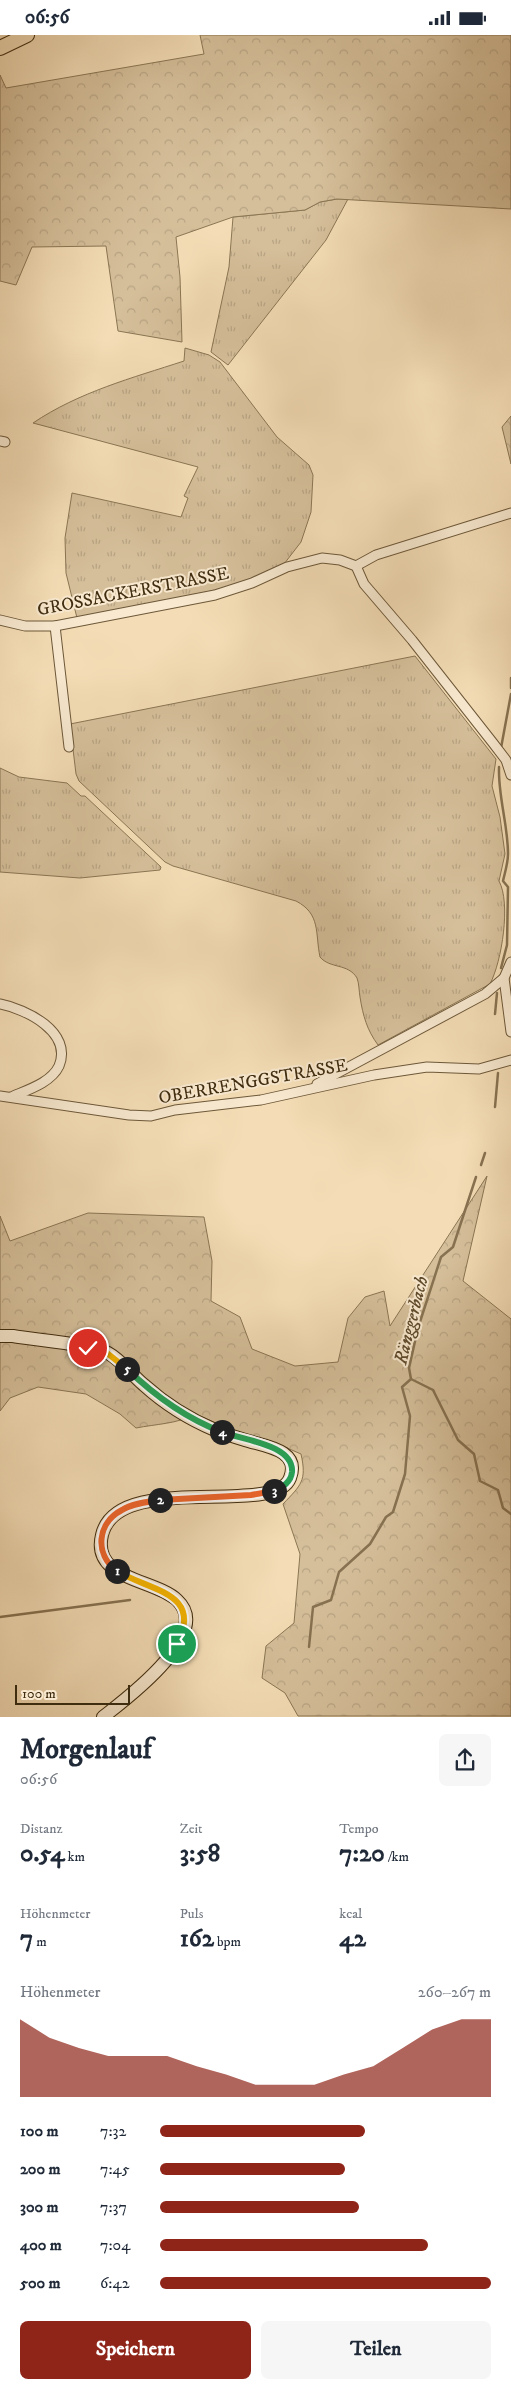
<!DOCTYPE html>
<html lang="de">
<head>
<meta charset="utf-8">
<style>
  :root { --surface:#fff; --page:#f6f6f7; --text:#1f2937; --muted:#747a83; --accent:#8f2418 }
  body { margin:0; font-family:"IM FELL DW Pica",serif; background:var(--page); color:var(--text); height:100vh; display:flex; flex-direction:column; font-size:19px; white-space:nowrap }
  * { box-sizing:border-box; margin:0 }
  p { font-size:16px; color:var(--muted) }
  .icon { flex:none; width:28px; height:28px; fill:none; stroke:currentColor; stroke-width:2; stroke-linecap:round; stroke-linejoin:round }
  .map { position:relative; height:1682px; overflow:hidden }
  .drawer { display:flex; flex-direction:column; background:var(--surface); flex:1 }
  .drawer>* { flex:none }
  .scale { position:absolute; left:15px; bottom:12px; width:115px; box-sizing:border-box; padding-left:5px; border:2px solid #402c0f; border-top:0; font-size:14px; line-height:18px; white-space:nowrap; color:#402c0f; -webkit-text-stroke:4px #f8e9d0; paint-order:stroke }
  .pin { position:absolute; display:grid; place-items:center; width:42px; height:42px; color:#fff; margin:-21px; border:2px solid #fff; border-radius:50%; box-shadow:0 1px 5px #0007 }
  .km { position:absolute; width:25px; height:25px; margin:-12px; border-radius:50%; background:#222; color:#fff; font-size:14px; line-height:25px; text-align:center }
  .round { display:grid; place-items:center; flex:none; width:52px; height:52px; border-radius:8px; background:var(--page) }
  .summary { display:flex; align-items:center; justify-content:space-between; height:85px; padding:0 20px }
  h1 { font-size:28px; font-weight:800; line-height:38px }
  .figures { display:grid; grid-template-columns:repeat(3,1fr); gap:8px; height:85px; padding:5px 20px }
  .figures div { display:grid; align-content:center }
  .figures b { font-size:25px; font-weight:800 }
  .figures small { font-size:14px; font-weight:400 }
  .figures p { font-size:14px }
  .chart { height:140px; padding:10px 20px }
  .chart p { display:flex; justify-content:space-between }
  .chart svg { width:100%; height:90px; margin-top:5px; fill:var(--accent); opacity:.7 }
  .button { display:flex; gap:10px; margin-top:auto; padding:10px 20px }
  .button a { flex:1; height:58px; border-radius:8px; background:var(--accent); color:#fff; font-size:20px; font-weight:800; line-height:58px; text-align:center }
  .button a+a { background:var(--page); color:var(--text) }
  ul { padding:0 20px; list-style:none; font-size:16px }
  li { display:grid; grid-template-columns:80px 60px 1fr; align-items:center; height:38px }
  li i { height:12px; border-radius:6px; background:var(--accent) }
  .status { display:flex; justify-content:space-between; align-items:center; height:35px; padding:0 25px; background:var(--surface); direction:ltr }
  .status svg { height:14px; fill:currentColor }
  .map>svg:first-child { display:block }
  .grass { fill:url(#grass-tufts); stroke:#8a7654 }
  .forest { fill:url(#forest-crowns); stroke:#8a7654 }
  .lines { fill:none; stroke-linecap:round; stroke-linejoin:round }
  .stream { stroke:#877251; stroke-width:2.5 }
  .minor-casing { stroke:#6d5839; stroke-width:11 }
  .secondary-casing { stroke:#402c0f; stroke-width:14 }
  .primary-casing { stroke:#402c0f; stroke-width:16 }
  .minor { stroke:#f8e9d0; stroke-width:9 }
  .secondary { stroke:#f8e9d0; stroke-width:12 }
  .primary { stroke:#f4ddb6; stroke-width:14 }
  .split-1-casing { stroke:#fff; stroke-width:10 }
  .split-2-casing { stroke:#fff; stroke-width:10 }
  .split-3-casing { stroke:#fff; stroke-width:10 }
  .split-4-casing { stroke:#fff; stroke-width:10 }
  .split-5-casing { stroke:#fff; stroke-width:10 }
  .split-6-casing { stroke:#fff; stroke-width:10 }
  .split-1 { stroke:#f5b400; stroke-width:6 }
  .split-2 { stroke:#f0652b; stroke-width:6 }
  .split-3 { stroke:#f0652b; stroke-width:6 }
  .split-4 { stroke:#22a559; stroke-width:6 }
  .split-5 { stroke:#22a559; stroke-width:6 }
  .split-6 { stroke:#f5b400; stroke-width:6 }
  .labels { text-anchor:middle; stroke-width:4; stroke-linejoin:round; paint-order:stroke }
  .street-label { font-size:18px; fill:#402c0f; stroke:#f8e9d0 }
  .water-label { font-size:19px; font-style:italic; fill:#5e492a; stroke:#f8e9d0 }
</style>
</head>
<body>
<div class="status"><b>06:56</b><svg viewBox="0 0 49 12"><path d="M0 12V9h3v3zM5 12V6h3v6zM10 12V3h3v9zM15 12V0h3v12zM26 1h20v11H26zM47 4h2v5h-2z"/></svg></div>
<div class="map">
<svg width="511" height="1682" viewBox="0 0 511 1682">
  <defs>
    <pattern id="grass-tufts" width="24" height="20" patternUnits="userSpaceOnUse" patternTransform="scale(1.25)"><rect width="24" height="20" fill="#d5bf9a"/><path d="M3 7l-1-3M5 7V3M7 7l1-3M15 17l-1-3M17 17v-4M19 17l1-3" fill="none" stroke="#b8a484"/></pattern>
    <pattern id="forest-crowns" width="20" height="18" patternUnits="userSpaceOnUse" patternTransform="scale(1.25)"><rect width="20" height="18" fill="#d5bf9a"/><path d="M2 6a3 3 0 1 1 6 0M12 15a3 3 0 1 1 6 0" fill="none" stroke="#b8a484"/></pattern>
  </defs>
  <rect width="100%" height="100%" fill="#f4ddb6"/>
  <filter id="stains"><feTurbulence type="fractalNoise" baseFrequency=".004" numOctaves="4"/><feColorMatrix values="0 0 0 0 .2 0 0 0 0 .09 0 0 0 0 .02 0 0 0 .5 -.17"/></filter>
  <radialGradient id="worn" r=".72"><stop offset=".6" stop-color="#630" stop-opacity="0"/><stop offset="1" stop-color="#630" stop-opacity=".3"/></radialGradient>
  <!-- grass -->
  <g class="grass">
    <path d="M 337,164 L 348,164 L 326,205 L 228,330 L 211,317 L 229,232 L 233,182 L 305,175 L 320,167 Z"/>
    <path d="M 185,313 L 209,320 L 220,327 L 277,402 L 309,430 L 313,440 L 311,477 L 301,507 L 284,529 L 236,551 L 77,583 L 66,538 L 65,503 L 72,458 L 181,482 L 188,463 L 184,461 L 198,432 L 33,388 C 79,357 132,343 184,326 Z"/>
    <path d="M 415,621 L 496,724 L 492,751 L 500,782 L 505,819 L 499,846 C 511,868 502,926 490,949 L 378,1010 C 367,995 363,981 360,962 C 359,956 359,948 357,943 C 348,928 330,934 320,922 C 315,898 321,879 296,866 L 173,831 L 165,827 L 79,746 L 76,739 L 70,689 Z"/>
    <path d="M 0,733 L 19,742 L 67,748 L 81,761 L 85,761 L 161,832 L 160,835 L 80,843 L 0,837 Z"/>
  </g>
  <!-- forest -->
  <g class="forest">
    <path d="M 200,0 L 511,0 L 511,174 L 337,164 L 320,167 L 305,175 L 233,182 L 176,202 L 180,242 L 182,307 L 118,296 L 106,211 L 32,212 L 16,250 L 0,246 L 0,40 L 6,53 L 204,19 Z"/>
    <path d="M 511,381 L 511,429 L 502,392 Z"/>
    <path d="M 487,1141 L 463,1246 L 511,1284 L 511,1681 L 298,1681 L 285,1658 L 262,1643 L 266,1611 L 294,1588 L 300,1519 L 283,1469 C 301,1450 307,1446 301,1419 L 271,1406 L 240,1399 L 196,1379 C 177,1389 156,1389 136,1393 L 120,1379 L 86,1359 L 38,1352 L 10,1363 L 0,1376 L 0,1181 L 10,1206 L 88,1178 L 204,1182 L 212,1226 L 211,1266 L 240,1282 L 252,1314 L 295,1331 L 338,1327 L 348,1283 L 365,1262 L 384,1256 L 390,1291 Z"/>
  </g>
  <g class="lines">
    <!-- stream -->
    <g class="stream">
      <path d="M 511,643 L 511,653"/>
      <path d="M 501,713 L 511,659"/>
      <path d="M 499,732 C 498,762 508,789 508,819 C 508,828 505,837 503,846 L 508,852 L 507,910 L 501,933"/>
      <path d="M 495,979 L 497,958"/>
      <path d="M 495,1072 L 498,1038"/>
      <path d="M 481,1130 L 485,1118"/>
      <path d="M 411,1344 L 433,1355 L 458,1405 L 474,1419 L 480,1446 L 498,1455 L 503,1473 L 511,1479"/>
      <path d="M 0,1582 L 130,1565"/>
      <path d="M 309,1612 L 313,1572 L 331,1565 L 339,1537 L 370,1509 L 386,1482 L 393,1477 L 405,1439 L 410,1381 L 402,1352 L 411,1344 L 409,1333 L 418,1293 L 441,1222 L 453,1212 L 476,1142"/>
    </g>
    <!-- minor casing -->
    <g class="minor-casing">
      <g id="minor">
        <path d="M 0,406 L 5,407"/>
        <path d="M 356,531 L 364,549 L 412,605 L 493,708 L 506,725 L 511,740"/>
        <path d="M 356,531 L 376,520 L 511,478"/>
        <path d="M 0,585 L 25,591 L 55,591 L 215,560 L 252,548 L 287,532 L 322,523 L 340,525 L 356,531"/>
        <path d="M 55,591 L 69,712"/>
        <path d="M 511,927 L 504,943 L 511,997"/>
        <path d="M 0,969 C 26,974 73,997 59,1031 C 51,1048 27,1055 11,1062"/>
        <path d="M 317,1049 L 485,959 L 504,943"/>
        <path d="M 0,1061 L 129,1080 L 151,1081 L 175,1075 L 261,1065 L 374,1040 L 427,1032 L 479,1034 L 511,1025"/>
      </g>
    </g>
    <!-- secondary casing -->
    <g class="secondary-casing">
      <path id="secondary" d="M 0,1301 L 13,1301 C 35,1305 91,1309 108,1318 C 121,1325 132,1340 144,1350 C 165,1369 189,1384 215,1395 C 225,1399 235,1402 245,1405 C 263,1411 301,1414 290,1443 C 275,1483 117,1435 102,1500 C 91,1545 155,1544 177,1565 C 214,1599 126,1664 103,1682"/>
    </g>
    <!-- primary casing -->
    <g class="primary-casing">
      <path id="primary" d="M 0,13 L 27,0"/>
    </g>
    <!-- minor -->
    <use href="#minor" class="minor"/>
    <!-- secondary -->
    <use href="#secondary" class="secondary"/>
    <!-- primary -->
    <use href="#primary" class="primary"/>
  </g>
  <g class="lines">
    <!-- split-1 casing -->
    <g class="split-1-casing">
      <path id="split-1" d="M 117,1536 C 149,1556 204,1557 177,1609"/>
    </g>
    <!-- split-2 casing -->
    <g class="split-2-casing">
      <path id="split-2" d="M 117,1536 C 94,1519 97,1488 122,1475 C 133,1468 148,1467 160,1465"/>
    </g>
    <!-- split-3 casing -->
    <g class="split-3-casing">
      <path id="split-3" d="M 160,1465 L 251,1460 L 274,1456"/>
    </g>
    <!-- split-4 casing -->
    <g class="split-4-casing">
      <path id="split-4" d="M 222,1397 C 241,1405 294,1409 292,1437 C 291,1447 283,1452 274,1456"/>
    </g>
    <!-- split-5 casing -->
    <g class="split-5-casing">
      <path id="split-5" d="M 127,1334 C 155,1361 185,1383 222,1397"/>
    </g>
    <!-- split-6 casing -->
    <g class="split-6-casing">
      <path id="split-6" d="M 88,1313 L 107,1318 L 127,1334"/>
    </g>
    <!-- split-1 -->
    <use href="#split-1" class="split-1"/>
    <!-- split-2 -->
    <use href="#split-2" class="split-2"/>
    <!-- split-3 -->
    <use href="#split-3" class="split-3"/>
    <!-- split-4 -->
    <use href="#split-4" class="split-4"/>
    <!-- split-5 -->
    <use href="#split-5" class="split-5"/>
    <!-- split-6 -->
    <use href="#split-6" class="split-6"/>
  </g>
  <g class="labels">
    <!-- street labels -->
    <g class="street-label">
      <text transform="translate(133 556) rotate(-11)" y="6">GROSSACKERSTRASSE</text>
      <text transform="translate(253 1046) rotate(-10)" y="6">OBERRENGGSTRASSE</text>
    </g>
    <!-- water labels -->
    <g class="water-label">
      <text transform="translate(410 1285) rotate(-76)" y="7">Ränggerbach</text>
    </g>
  </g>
  <rect width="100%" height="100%" filter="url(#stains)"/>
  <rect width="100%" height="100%" fill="url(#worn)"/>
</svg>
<div class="scale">100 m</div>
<div class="pin" style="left:177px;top:1609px;background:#1e9e55"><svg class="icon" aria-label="arrive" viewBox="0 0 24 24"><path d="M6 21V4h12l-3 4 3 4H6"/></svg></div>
<div class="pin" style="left:88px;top:1313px;background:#d93025"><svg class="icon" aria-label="check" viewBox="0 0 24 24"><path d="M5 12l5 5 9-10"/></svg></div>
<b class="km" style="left:117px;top:1536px">1</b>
<b class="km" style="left:160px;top:1465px">2</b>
<b class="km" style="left:274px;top:1456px">3</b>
<b class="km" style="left:222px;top:1397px">4</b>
<b class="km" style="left:127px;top:1334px">5</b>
</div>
<section class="drawer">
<div class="summary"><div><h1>Morgenlauf</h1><p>06:56</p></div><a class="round"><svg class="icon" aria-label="share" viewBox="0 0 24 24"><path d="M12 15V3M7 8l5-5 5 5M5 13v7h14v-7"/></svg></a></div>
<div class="figures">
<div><p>Distanz</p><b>0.54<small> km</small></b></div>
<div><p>Zeit</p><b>3:58</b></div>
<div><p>Tempo</p><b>7:20<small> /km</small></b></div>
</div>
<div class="figures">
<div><p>Höhenmeter</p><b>7<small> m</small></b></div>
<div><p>Puls</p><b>162<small> bpm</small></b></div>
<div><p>kcal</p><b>42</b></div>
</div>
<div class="chart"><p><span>Höhenmeter</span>260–267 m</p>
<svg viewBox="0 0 160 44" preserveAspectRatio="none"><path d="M0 44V6L10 15L20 20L30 24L40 24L50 24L60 29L70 33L80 38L90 38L100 38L110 33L120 29L130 20L140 11L150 6L160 6V44z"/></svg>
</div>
<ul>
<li><b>100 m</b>7:32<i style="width:62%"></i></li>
<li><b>200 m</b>7:45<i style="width:56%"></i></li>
<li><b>300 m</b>7:37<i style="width:60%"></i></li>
<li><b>400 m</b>7:04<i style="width:81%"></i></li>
<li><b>500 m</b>6:42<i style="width:100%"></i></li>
</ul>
<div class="button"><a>Speichern</a><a>Teilen</a></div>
</section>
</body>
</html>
